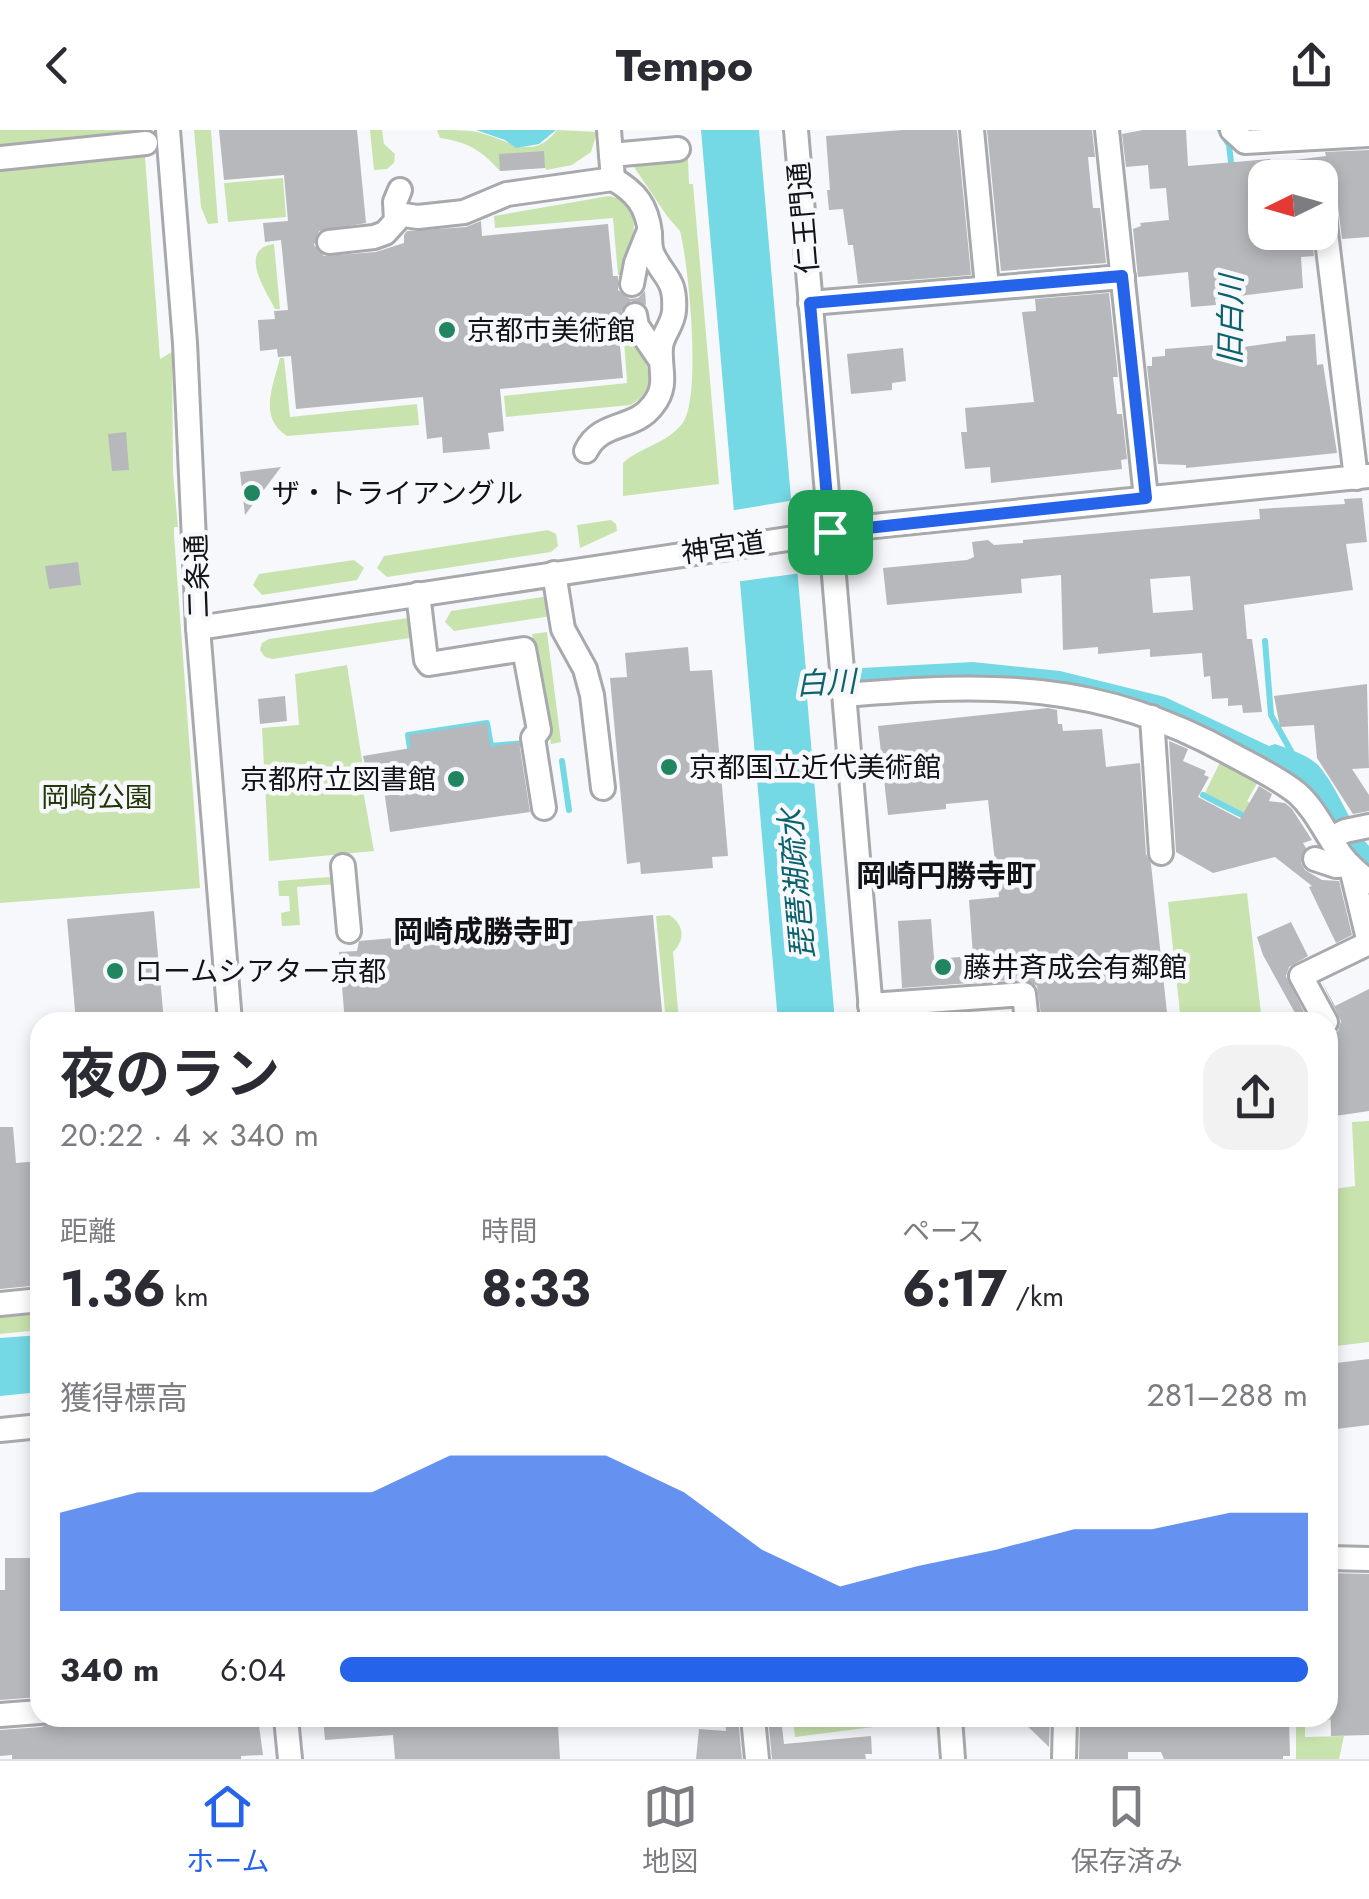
<!DOCTYPE html>
<html lang="ja">
<head>
<meta charset="utf-8">
<style>
  :root { --surface:#fff; --page:#f2f2f3; --text:#2b2b33; --muted:#7c7c81; --line:#e1e1e2; --accent:#2563eb }
  body { margin:0; font-family:Jost,"Noto Sans JP",sans-serif; background:var(--page); color:var(--text); height:100vh; display:flex; flex-direction:column; font-size:38px; white-space:nowrap }
  * { box-sizing:border-box; margin:0 }
  p { font-size:32px; color:var(--muted) }
  .icon { flex:none; width:55px; height:55px; fill:none; stroke:currentColor; stroke-width:2; stroke-linecap:round; stroke-linejoin:round }
  .map { position:relative; flex:1; overflow:hidden }
  .side { position:absolute; left:30px; top:882px; width:1308px; height:715px; display:flex; flex-direction:column; background:var(--surface); border-radius:30px; box-shadow:0 5px 15px #0003 }
  .side>* { flex:none }
  .needle { width:65px; rotate:265deg }
  .controls { position:absolute; left:1248px; top:30px; display:grid; gap:20px }
  .controls a { display:grid; place-items:center; width:90px; height:90px; border-radius:20px; background:var(--surface); box-shadow:0 5px 15px #0003; font-size:50px }
  .pin { position:absolute; display:grid; place-items:center; width:85px; height:85px; color:#fff; margin:-42px; border-radius:20px; box-shadow:0 5px 15px #0006 }
  .round { display:grid; place-items:center; flex:none; width:105px; height:105px; border-radius:30px; background:var(--page) }
  .head { display:flex; align-items:center; justify-content:space-between; height:170px; padding:0 30px }
  h1 { font-size:55px; font-weight:700; line-height:75px }
  .stats { display:grid; grid-template-columns:repeat(3,1fr); gap:15px; height:170px; padding:10px 30px }
  .stats div { display:grid; align-content:center }
  .stats b { font-size:50px; font-weight:700 }
  .stats small { font-size:28px; font-weight:400 }
  .stats p { font-size:28px }
  .chart { height:280px; padding:20px 30px }
  .chart p { display:flex; justify-content:space-between }
  .chart svg { width:100%; height:180px; margin-top:10px; fill:var(--accent); opacity:.7 }
  ul { padding:0 30px; list-style:none; font-size:32px }
  li { display:grid; grid-template-columns:160px 120px 1fr; align-items:center; height:75px }
  li i { height:25px; border-radius:12px; background:var(--accent) }
  header { display:flex; justify-content:space-between; align-items:center; height:130px; padding:0 30px; background:var(--surface); font-size:45px; font-weight:700 }
  .tabs { display:flex; justify-content:space-around; align-items:center; height:140px; border-top:2px solid var(--line); background:var(--surface); font-size:28px; color:var(--muted) }
  .tabs a { display:grid; justify-items:center; gap:5px }
  .tabs .active { color:var(--accent) }
  .map>svg:first-child { display:block }
  .green { fill:#c8e3ae }
  .water { fill:#75d8e5 }
  .pier { fill:#f6f8fc }
  .lines { fill:none; stroke-linecap:round; stroke-linejoin:round }
  .stream { stroke:#75d8e5; stroke-width:6 }
  .building { fill:#b6b8bb; fill-rule:evenodd }
  .minor-casing { stroke:#a8a9ad; stroke-width:28 }
  .minor { stroke:#fff; stroke-width:22 }
  .route-casing { stroke:#fff; stroke-width:20 }
  .route { stroke:#2563eb; stroke-width:12 }
  .poi-dot { fill:#218660; stroke:#f6f8fc; stroke-width:4 }
  .labels { text-anchor:middle; stroke-width:9; stroke-linejoin:round; paint-order:stroke }
  .street-label { font-size:28px; fill:#131315; stroke:#f6f8fc }
  .poi-label { font-size:28px; fill:#131315; stroke:#f6f8fc; text-anchor:start }
  .park-label { font-size:28px; fill:#243707; stroke:#f6f8fc }
  .water-label { font-size:30px; font-style:italic; fill:#0c626c; stroke:#f6f8fc }
  .neighbourhood-label { font-size:30px; font-weight:bold; fill:#131315; stroke:#f6f8fc }
</style>
</head>
<body>
<header><svg class="icon" aria-label="back" viewBox="0 0 24 24"><path d="M15 5l-7 7 7 7"/></svg>Tempo<svg class="icon" aria-label="share" viewBox="0 0 24 24"><path d="M12 15V3M7 8l5-5 5 5M5 13v7h14v-7"/></svg></header>
<div class="map">
<svg width="1369" height="1629" viewBox="0 0 1369 1629">
  <rect width="100%" height="100%" fill="#f6f8fc"/>
  <!-- green -->
  <g class="green">
    <path d="M 0,0 L 143,0 L 160,229 L 172,222 L 173,343 L 178,397 L 174,397 L 174,405 L 200,758 L 0,773 Z"/>
    <path d="M 194,0 L 211,0 L 218,93 L 208,94 L 201,77 Z"/>
    <path d="M 370,0 L 382,0 L 384,14 L 395,24 L 394,33 L 387,39 L 374,40 Z"/>
    <path d="M 437,0 C 450,0 465,0 477,2 C 508,9 532,33 557,0 L 597,2 L 591,22 L 572,35 L 546,40 L 545,37 L 500,41 C 481,20 468,12 440,8 Z"/>
    <path d="M 688,29 L 689,54 L 693,54 L 719,354 L 623,366 L 623,333 C 640,317 666,314 682,294 C 702,269 689,136 680,101 L 667,86 L 632,34 Z"/>
    <path d="M 283,48 L 286,87 L 228,92 L 224,53 Z"/>
    <path d="M 609,66 C 649,73 630,118 624,145 L 618,145 L 613,88 L 495,98 L 494,86 Z"/>
    <path d="M 274,114 L 280,179 L 275,179 C 266,161 237,119 274,114 Z"/>
    <path d="M 629,195 C 641,222 666,257 630,275 L 506,287 L 504,266 L 627,253 L 623,196 Z"/>
    <path d="M 280,228 L 284,228 L 290,287 L 417,274 L 419,295 L 287,306 C 258,287 273,257 280,228 Z"/>
    <path d="M 611,390 L 616,394 L 617,401 L 580,418 L 577,395 Z"/>
    <path d="M 548,400 L 556,404 L 558,416 L 551,422 L 387,447 L 377,438 L 384,426 Z"/>
    <path d="M 354,430 L 364,438 L 357,450 L 262,465 L 253,455 L 259,444 Z"/>
    <path d="M 549,466 L 551,486 L 454,501 L 445,492 L 451,481 Z"/>
    <path d="M 408,488 L 413,489 L 415,505 L 410,508 L 272,529 L 265,527 L 260,520 L 262,513 L 269,509 Z"/>
    <path d="M 547,502 L 561,612 L 551,614 L 532,504 Z"/>
    <path d="M 347,535 L 363,636 L 359,637 L 361,647 L 335,651 L 361,649 L 374,721 L 269,731 L 262,598 L 299,595 L 295,544 Z"/>
    <path d="M 1221,630 L 1259,650 L 1247,671 L 1253,675 L 1247,684 L 1205,663 Z"/>
    <path d="M 329,747 L 335,754 L 297,757 L 300,795 L 282,796 L 281,783 L 290,781 L 289,766 L 279,766 L 278,751 Z"/>
    <path d="M 1247,763 L 1262,892 L 1181,892 L 1168,772 Z"/>
    <path d="M 669,785 C 685,795 685,810 673,822 L 679,892 L 666,892 L 656,786 Z"/>
    <path d="M 1369,991 L 1369,1212 L 1328,1217 L 1328,1060 L 1355,1056 L 1352,992 Z"/>
    <path d="M 40,1181 L 40,1200 L 0,1204 L 0,1185 Z"/>
    <path d="M 1328,1551 L 1330,1571 L 1354,1571 L 1333,1590 L 1305,1590 L 1305,1607 L 1344,1606 L 1339,1629 L 1296,1629 L 1296,1588 L 1328,1588 Z"/>
    <path d="M 793,1588 L 880,1588 L 881,1596 L 795,1607 Z"/>
  </g>
  <!-- water -->
  <g class="water">
    <path d="M 476,0 L 556,0 L 539,14 L 516,18 L 505,10 Z"/>
    <path d="M 701,0 L 759,0 L 806,541 L 973,532 L 1060,541 L 1165,567 L 1269,616 L 1275,614 C 1288,619 1308,625 1318,635 C 1339,659 1348,692 1369,716 L 1369,739 L 1351,724 L 1332,699 L 1163,585 L 872,556 L 810,563 L 807,567 L 835,892 L 778,892 Z"/>
    <path d="M 40,1205 L 40,1262 L 0,1266 L 0,1208 Z"/>
  </g>
  <!-- pier -->
  <path class="pier" d="M 795,370 L 802,443 L 735,452 L 729,381 Z"/>
  <g class="lines">
    <!-- stream -->
    <g class="stream">
      <path d="M 1220,0 L 1229,15 L 1232,41"/>
      <path d="M 1227,225 L 1230,163"/>
      <path d="M 1265,511 L 1271,585 L 1292,623"/>
      <path d="M 410,618 L 408,605 L 487,593 L 491,616 L 525,613"/>
      <path d="M 562,631 L 569,680"/>
      <path d="M 1203,665 L 1246,687"/>
    </g>
  </g>
  <!-- building -->
  <g class="building">
    <path d="M 219,0 L 357,0 L 366,93 L 319,101 L 314,115 L 324,126 L 376,122 L 404,113 L 404,105 L 407,101 L 466,97 L 481,91 L 482,106 L 608,94 L 613,146 L 618,146 L 618,160 L 630,169 L 638,168 L 645,161 L 646,175 L 631,171 L 621,181 L 622,195 L 618,195 L 623,248 L 500,259 L 504,301 L 488,303 L 490,319 L 443,323 L 442,307 L 427,309 L 423,267 L 296,279 L 291,226 L 278,227 L 277,219 L 260,221 L 258,190 L 275,189 L 274,181 L 288,180 L 281,110 L 265,112 L 263,93 L 288,91 L 284,45 L 224,50 Z"/>
    <path d="M 903,0 L 957,0 L 971,145 L 858,154 L 853,115 L 848,115 L 843,79 L 829,80 L 827,60 L 830,60 L 826,6 Z"/>
    <path d="M 987,0 L 1092,0 L 1095,27 L 1088,27 L 1093,78 L 1100,78 L 1106,133 L 1001,141 Z"/>
    <path d="M 1143,0 L 1186,0 L 1188,36 L 1270,29 L 1271,33 L 1326,26 L 1325,22 L 1369,20 L 1369,107 L 1342,109 L 1335,51 L 1327,40 L 1317,38 L 1306,48 L 1265,48 L 1265,102 L 1311,102 L 1314,126 L 1301,127 L 1303,158 L 1215,169 L 1216,175 L 1191,177 L 1188,142 L 1138,147 L 1133,99 L 1141,96 L 1140,93 L 1169,90 L 1166,58 L 1150,59 L 1148,35 L 1126,37 L 1122,4 Z"/>
    <path d="M 544,21 L 545,38 L 500,41 L 499,24 Z"/>
    <path d="M 1109,163 L 1118,247 L 1113,247 L 1117,284 L 1122,284 L 1127,329 L 1121,330 L 1122,339 L 991,353 L 990,337 L 965,339 L 961,302 L 967,302 L 965,278 L 1034,272 L 1022,182 L 1036,181 L 1035,169 Z"/>
    <path d="M 1315,204 L 1317,235 L 1323,234 L 1337,323 L 1186,338 L 1186,335 L 1158,334 L 1147,236 L 1152,236 L 1152,227 L 1165,226 L 1165,219 L 1214,215 L 1215,221 L 1286,211 L 1286,206 Z"/>
    <path d="M 903,218 L 906,251 L 892,253 L 892,260 L 851,264 L 847,224 Z"/>
    <path d="M 126,302 L 129,340 L 112,341 L 108,304 Z"/>
    <path d="M 281,337 L 245,385 L 240,342 Z"/>
    <path d="M 1362,368 L 1367,412 L 1346,414 L 1353,460 L 1244,475 L 1247,509 L 1252,509 L 1262,582 L 1243,583 L 1242,575 L 1228,576 L 1228,568 L 1212,569 L 1210,546 L 1204,547 L 1202,523 L 1150,527 L 1150,519 L 1098,524 L 1098,517 L 1063,520 L 1061,445 L 1021,449 L 1022,463 L 887,475 L 883,438 L 967,430 L 974,427 L 972,412 L 988,410 L 994,415 L 1023,413 L 1023,410 L 1260,389 L 1259,379 L 1345,374 L 1344,369 ZM 1190,446 L 1193,480 L 1153,483 L 1150,449 Z"/>
    <path d="M 78,432 L 81,455 L 49,459 L 45,436 Z"/>
    <path d="M 688,517 L 690,541 L 712,540 L 728,726 L 712,727 L 713,738 L 641,744 L 640,732 L 627,734 L 610,548 L 627,547 L 625,523 Z"/>
    <path d="M 1367,554 L 1369,638 L 1352,639 L 1369,665 L 1369,681 L 1353,684 L 1317,628 L 1314,595 L 1280,597 L 1274,566 Z"/>
    <path d="M 285,566 L 287,591 L 260,594 L 258,569 Z"/>
    <path d="M 1048,578 L 1057,580 L 1058,594 L 1062,594 L 1063,601 L 1102,599 L 1106,637 L 1140,633 L 1146,724 L 1151,734 L 1168,892 L 1042,892 L 1037,856 L 1024,849 L 902,858 L 898,791 L 931,789 L 934,829 L 973,826 L 969,770 L 999,767 L 988,670 L 946,674 L 946,679 L 888,685 L 878,596 Z"/>
    <path d="M 487,593 L 490,617 L 519,612 L 530,682 L 390,702 L 383,653 L 369,656 L 363,626 L 411,618 L 409,605 Z"/>
    <path d="M 1169,611 L 1188,619 L 1183,631 L 1206,641 L 1204,645 L 1209,647 L 1198,667 L 1240,689 L 1259,656 L 1272,664 L 1269,671 L 1285,673 L 1292,679 L 1312,710 L 1303,713 L 1306,718 L 1301,733 L 1305,740 L 1322,750 L 1339,751 L 1352,805 L 1336,813 L 1309,757 L 1312,756 L 1275,727 L 1213,743 L 1176,722 Z"/>
    <path d="M 154,781 L 164,892 L 76,892 L 67,789 Z"/>
    <path d="M 653,785 L 663,892 L 345,892 L 339,822 L 357,821 L 359,811 Z"/>
    <path d="M 1291,792 L 1308,826 L 1289,837 L 1286,846 L 1309,892 L 1300,892 L 1263,825 L 1257,807 Z"/>
    <path d="M 1322,852 L 1335,876 L 1369,859 L 1369,981 L 1328,987 L 1328,907 L 1338,901 L 1341,891 Z"/>
    <path d="M 0,997 L 13,997 L 16,1033 L 40,1031 L 40,1155 L 0,1159 Z"/>
    <path d="M 1369,1229 L 1369,1295 L 1328,1300 L 1328,1234 Z"/>
    <path d="M 5,1428 L 40,1428 L 40,1484 L 33,1484 L 35,1519 L 40,1519 L 40,1567 L 0,1570 L 0,1460 L 5,1460 Z"/>
    <path d="M 1328,1443 L 1369,1444 L 1369,1605 L 1331,1606 Z"/>
    <path d="M 54,1588 L 258,1588 L 263,1625 L 241,1626 L 241,1629 L 12,1629 L 12,1625 L 0,1626 L 0,1600 L 42,1597 Z"/>
    <path d="M 323,1588 L 545,1588 L 545,1592 L 555,1591 L 558,1595 L 560,1629 L 395,1629 L 393,1605 L 325,1610 Z"/>
    <path d="M 725,1588 L 738,1588 L 742,1629 L 696,1629 L 699,1599 L 726,1601 Z"/>
    <path d="M 768,1588 L 781,1588 L 784,1614 L 871,1606 L 872,1624 L 865,1624 L 866,1629 L 772,1629 Z"/>
    <path d="M 1019,1588 L 1050,1588 L 1049,1617 Z"/>
    <path d="M 1080,1588 L 1289,1588 L 1290,1626 L 1283,1626 L 1283,1629 L 1164,1629 L 1161,1622 L 1128,1622 L 1128,1629 L 1079,1629 Z"/>
  </g>
  <g class="lines">
    <!-- minor casing -->
    <g class="minor-casing">
      <g id="minor">
        <path d="M 168,0 L 185,213 L 198,498 L 230,892"/>
        <path d="M 609,0 L 611,25"/>
        <path d="M 796,0 L 872,892"/>
        <path d="M 972,0 L 987,157"/>
        <path d="M 1107,0 L 1146,368"/>
        <path d="M 1232,0 L 1245,12 L 1369,5"/>
        <path d="M 0,28 L 146,13"/>
        <path d="M 1320,53 L 1356,348"/>
        <path d="M 396,84 L 418,87 L 464,82 L 507,64 L 613,49 L 611,25 L 678,19"/>
        <path d="M 329,112 L 374,107 L 385,103 L 396,91 L 395,72 L 400,60"/>
        <path d="M 632,154 L 636,133 L 648,103"/>
        <path d="M 810,173 L 1123,147"/>
        <path d="M 635,185 L 637,196 L 661,231"/>
        <path d="M 586,321 C 601,290 634,301 653,275 C 669,255 659,239 661,217 C 662,205 673,195 674,181 C 676,149 665,149 653,125 C 650,119 650,110 650,103 C 647,76 636,62 613,49"/>
        <path d="M 554,443 L 563,499 L 585,539 L 592,565 L 603,658"/>
        <path d="M 418,464 L 426,530 L 429,534 L 524,519 L 539,600 L 533,608 L 544,678"/>
        <path d="M 198,498 L 874,396 L 1369,346"/>
        <path d="M 844,565 C 990,553 1098,550 1231,624 C 1253,636 1277,647 1297,663 C 1314,678 1324,700 1337,719 C 1345,732 1357,742 1369,752"/>
        <path d="M 1152,587 L 1161,723"/>
        <path d="M 1331,708 L 1345,701 L 1369,696"/>
        <path d="M 1315,729 L 1336,736 L 1350,735"/>
        <path d="M 343,736 L 349,801"/>
        <path d="M 1351,738 L 1369,813"/>
        <path d="M 870,875 L 1024,864 L 1027,892"/>
        <path d="M 1326,892 L 1301,846 L 1369,813"/>
        <path d="M 0,1174 L 40,1170"/>
        <path d="M 0,1300 L 40,1296"/>
        <path d="M 1328,1428 L 1369,1429"/>
        <path d="M 0,1585 L 40,1582"/>
        <path d="M 286,1588 L 290,1629"/>
        <path d="M 753,1588 L 757,1629"/>
        <path d="M 950,1588 L 953,1629"/>
        <path d="M 1064,1629 L 1065,1588"/>
      </g>
    </g>
    <!-- minor -->
    <use href="#minor" class="minor"/>
  </g>
  <g class="lines">
    <!-- route casing -->
    <g class="route-casing">
      <path id="route" d="M 1122,146 L 1146,368 L 830,402 L 810,173 Z"/>
    </g>
    <!-- route -->
    <use href="#route" class="route"/>
  </g>
  <!-- markers -->
  <g class="poi-dot">
    <circle cx="447" cy="200" r="10"/>
    <circle cx="252" cy="363" r="10"/>
    <circle cx="669" cy="637" r="10"/>
    <circle cx="456" cy="649" r="10"/>
    <circle cx="943" cy="837" r="10"/>
    <circle cx="115" cy="841" r="10"/>
  </g>
  <g class="labels">
    <!-- street labels -->
    <g class="street-label">
      <text transform="translate(803 88) rotate(-95)" y="10">仁王門通</text>
      <text transform="translate(723 417) rotate(-8)" y="10">神宮道</text>
      <text transform="translate(197 446) rotate(-92)" y="10">二条通</text>
    </g>
    <!-- poi labels -->
    <g class="poi-label">
      <text x="467" y="210">京都市美術館</text>
      <text x="272" y="373">ザ・トライアングル</text>
      <text x="689" y="647">京都国立近代美術館</text>
      <text x="436" y="659" text-anchor="end">京都府立図書館</text>
      <text x="963" y="847">藤井斉成会有鄰館</text>
      <text x="135" y="851">ロームシアター京都</text>
    </g>
    <!-- park labels -->
    <g class="park-label">
      <text x="97" y="677">岡崎公園</text>
    </g>
    <!-- water labels -->
    <g class="water-label">
      <text transform="translate(1231 190) rotate(-89)" y="10">旧白川</text>
      <text transform="translate(826 553) rotate(-3)" y="10">白川</text>
      <text transform="translate(797 754) rotate(-95)" y="10">琵琶湖疏水</text>
    </g>
    <!-- neighbourhood labels -->
    <g class="neighbourhood-label">
      <text x="946" y="756">岡崎円勝寺町</text>
      <text x="483" y="812">岡崎成勝寺町</text>
    </g>
  </g>
</svg>
<div class="controls">
<a><svg class="needle" viewBox="-14 -14 28 28"><path d="M0-13l5 13h-10z" fill="#e53935"/><path d="M0 13l5-13h-10z" fill="#7c7c81"/></svg></a>
</div>
<div class="pin" style="left:830px;top:402px;background:#1e9e55"><svg class="icon" aria-label="arrive" viewBox="0 0 24 24"><path d="M6 21V4h12l-3 4 3 4H6"/></svg></div>
<section class="side">
<div class="head"><div><h1>夜のラン</h1><p>20:22 · 4 × 340 m</p></div><a class="round"><svg class="icon" aria-label="share" viewBox="0 0 24 24"><path d="M12 15V3M7 8l5-5 5 5M5 13v7h14v-7"/></svg></a></div>
<div class="stats">
<div><p>距離</p><b>1.36<small> km</small></b></div>
<div><p>時間</p><b>8:33</b></div>
<div><p>ペース</p><b>6:17<small> /km</small></b></div>
</div>
<div class="chart"><p><span>獲得標高</span>281–288 m</p>
<svg viewBox="0 0 160 44" preserveAspectRatio="none"><path d="M0 44V20L10 15L20 15L30 15L40 15L50 6L60 6L70 6L80 15L90 29L100 38L110 33L120 29L130 24L140 24L150 20L160 20V44z"/></svg>
</div>
<ul>
<li><b>340 m</b>6:04<i style="width:100%"></i></li>
</ul>
</section>
</div>
<nav class="tabs">
<a class="active"><svg class="icon" aria-label="home" viewBox="0 0 24 24"><path d="M3 11l9-7 9 7M6 9v11h12V9"/></svg>ホーム</a>
<a><svg class="icon" aria-label="map" viewBox="0 0 24 24"><path d="M3 6l6-2 6 2 6-2v14l-6 2-6-2-6 2zM9 4v14M15 6v14"/></svg>地図</a>
<a><svg class="icon" aria-label="saved" viewBox="0 0 24 24"><path d="M7 4h10v16l-5-4-5 4z"/></svg>保存済み</a>
</nav>
</body>
</html>
